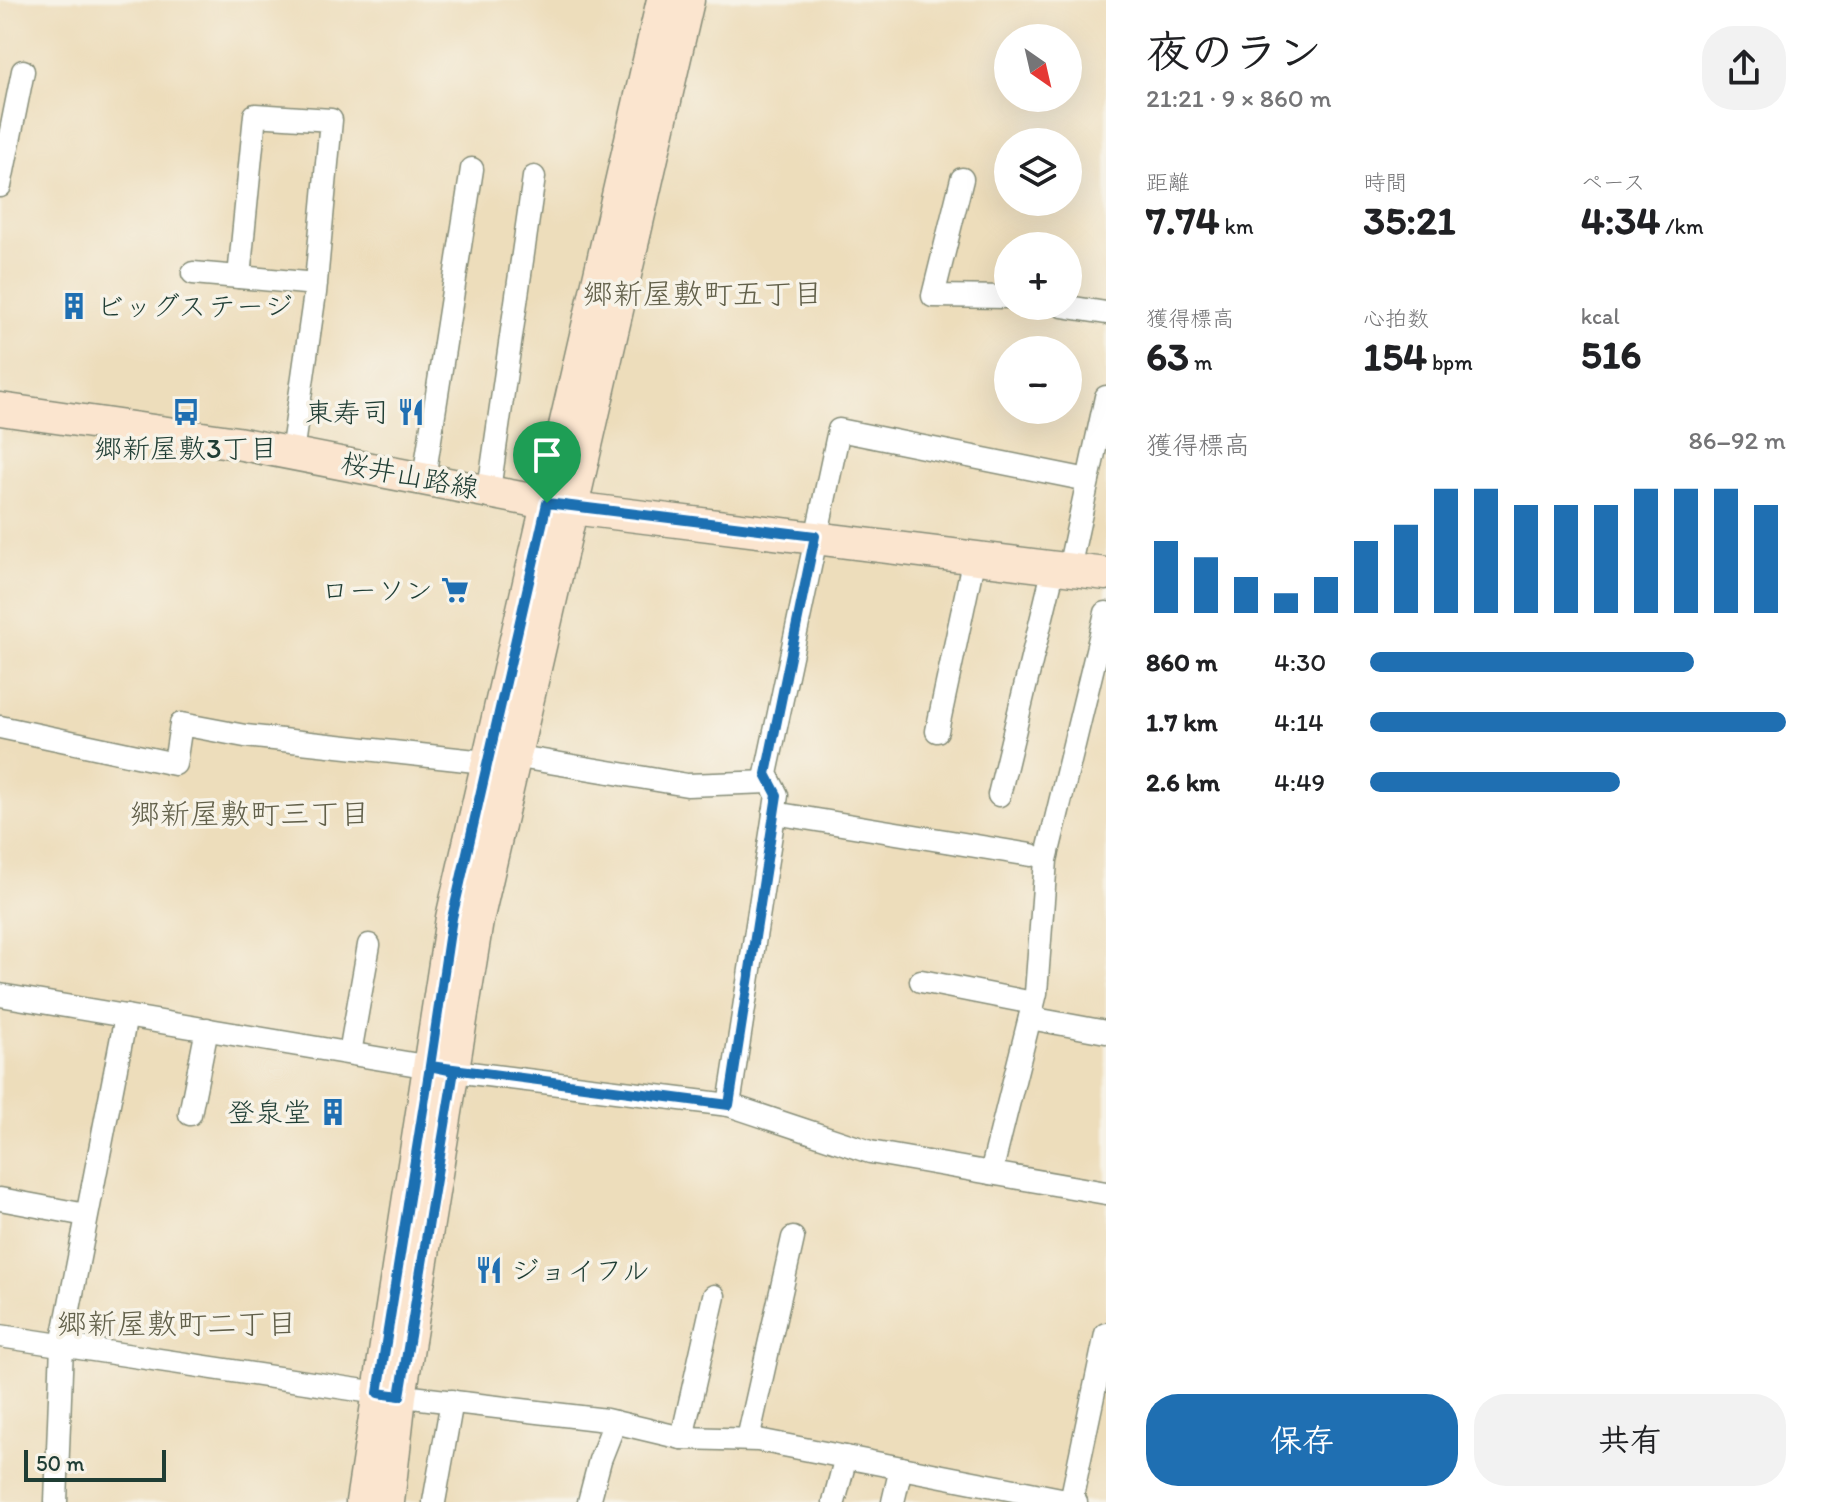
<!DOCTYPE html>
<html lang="ja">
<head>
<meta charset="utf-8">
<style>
  :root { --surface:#fff; --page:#f2f2f2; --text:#202124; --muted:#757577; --accent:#1f6fb2 }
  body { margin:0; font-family:Itim,"Klee One",sans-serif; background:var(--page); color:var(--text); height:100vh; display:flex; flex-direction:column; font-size:30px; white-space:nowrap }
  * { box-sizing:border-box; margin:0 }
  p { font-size:26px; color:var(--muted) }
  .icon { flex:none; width:44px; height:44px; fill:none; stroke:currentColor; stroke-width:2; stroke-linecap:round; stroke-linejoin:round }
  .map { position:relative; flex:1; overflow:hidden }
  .panel { display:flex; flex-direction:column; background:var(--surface); width:720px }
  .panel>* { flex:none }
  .needle { width:52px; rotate:146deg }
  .controls { position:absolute; left:994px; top:24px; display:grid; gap:16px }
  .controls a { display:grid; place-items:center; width:88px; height:88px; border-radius:50%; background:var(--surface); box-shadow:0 8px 32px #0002; font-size:40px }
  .scale { position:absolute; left:24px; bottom:20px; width:142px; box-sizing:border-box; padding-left:8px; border:4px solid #1f3d34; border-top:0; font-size:22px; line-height:28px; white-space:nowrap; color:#1f3d34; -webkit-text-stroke:6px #f7f3e8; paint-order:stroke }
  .pin { position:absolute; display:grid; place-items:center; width:68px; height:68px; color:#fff; margin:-82px -34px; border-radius:50% 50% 50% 0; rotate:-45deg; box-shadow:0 0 8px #0007 }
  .pin .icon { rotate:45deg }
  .round { display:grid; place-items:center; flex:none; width:84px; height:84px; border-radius:32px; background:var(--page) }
  .head { display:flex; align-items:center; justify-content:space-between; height:136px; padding:0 40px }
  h1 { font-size:44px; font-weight:700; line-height:60px }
  .metrics { display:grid; grid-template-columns:repeat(3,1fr); gap:12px; height:136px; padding:8px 40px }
  .metrics div { display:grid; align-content:center }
  .metrics b { font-size:40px; font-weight:700 }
  .metrics small { font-size:22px; font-weight:400 }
  .metrics p { font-size:22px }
  .chart { height:224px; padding:16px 40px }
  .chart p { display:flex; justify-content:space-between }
  .chart svg { width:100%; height:144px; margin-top:8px; stroke:var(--accent); stroke-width:6 }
  .cta { display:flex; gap:16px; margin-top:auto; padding:16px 40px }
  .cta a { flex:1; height:92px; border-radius:32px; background:var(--accent); color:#fff; font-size:32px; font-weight:700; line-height:92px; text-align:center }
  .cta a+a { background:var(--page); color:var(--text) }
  ul { padding:0 40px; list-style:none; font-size:26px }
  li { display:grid; grid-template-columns:128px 96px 1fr; align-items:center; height:60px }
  li i { height:20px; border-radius:10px; background:var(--accent) }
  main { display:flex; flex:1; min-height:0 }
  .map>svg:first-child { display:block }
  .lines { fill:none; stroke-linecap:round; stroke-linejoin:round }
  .street-casing { stroke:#868d78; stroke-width:25 }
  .secondary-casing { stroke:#868d78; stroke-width:35 }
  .street { stroke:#fff; stroke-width:22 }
  .secondary { stroke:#fbe5cf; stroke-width:32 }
  .route-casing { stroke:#fff; stroke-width:16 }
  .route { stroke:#1f6fb2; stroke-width:10 }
  .labels { text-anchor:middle; stroke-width:7; stroke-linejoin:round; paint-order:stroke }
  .poi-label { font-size:28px; fill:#1f3d34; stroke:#f7f3e8; text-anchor:end }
  .street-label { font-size:28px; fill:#1f3d34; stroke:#f7f3e8 }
  .neighbourhood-label { font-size:30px; fill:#62604a; stroke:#f7f3e8 }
</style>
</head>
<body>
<main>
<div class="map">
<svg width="1106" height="1502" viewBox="0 0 1106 1502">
  <rect width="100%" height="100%" fill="#f7f3e8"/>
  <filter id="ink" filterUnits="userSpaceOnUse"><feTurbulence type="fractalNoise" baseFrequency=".0125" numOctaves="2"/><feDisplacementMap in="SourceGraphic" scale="16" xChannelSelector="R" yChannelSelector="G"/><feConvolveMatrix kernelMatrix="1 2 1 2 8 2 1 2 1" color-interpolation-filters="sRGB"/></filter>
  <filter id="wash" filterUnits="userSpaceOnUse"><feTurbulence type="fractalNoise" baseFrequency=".006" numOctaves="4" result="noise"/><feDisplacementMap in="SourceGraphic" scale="32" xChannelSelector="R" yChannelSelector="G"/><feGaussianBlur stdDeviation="1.8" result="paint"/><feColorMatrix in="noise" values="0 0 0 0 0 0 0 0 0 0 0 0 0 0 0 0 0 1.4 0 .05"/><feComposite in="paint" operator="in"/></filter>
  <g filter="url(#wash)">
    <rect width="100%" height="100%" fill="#edddbb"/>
  </g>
  <g filter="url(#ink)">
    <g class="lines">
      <!-- street casing -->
      <g class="street-casing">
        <g id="street">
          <path d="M 962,179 L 933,296 L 1008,297"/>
          <path d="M 0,186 L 23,71"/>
          <path d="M 193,273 L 239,277"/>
          <path d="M 1062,306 L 1106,313"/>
          <path d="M 292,453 L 315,293 L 331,120 L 255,115 L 239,277 L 316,284"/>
          <path d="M 424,478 L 472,169"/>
          <path d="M 489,490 L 534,177"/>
          <path d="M 1069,569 L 1106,397"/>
          <path d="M 0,727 L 175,764 L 181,724 L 245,736 L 485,762"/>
          <path d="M 937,731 L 974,557"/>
          <path d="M 513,756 L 687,785 L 770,782"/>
          <path d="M 999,795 L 1054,567"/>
          <path d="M 774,813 L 1031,855"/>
          <path d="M 921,981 L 1033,1003"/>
          <path d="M 0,995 L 454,1071 L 729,1105 L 870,1152 L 1106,1193"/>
          <path d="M 1030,1018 L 1106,1032"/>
          <path d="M 350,1053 L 369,945"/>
          <path d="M 729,1105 L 777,795 L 766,774 L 839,430 L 1088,480"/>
          <path d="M 190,1114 L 207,1029"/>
          <path d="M 991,1173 L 1036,993 L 1046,860 L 1106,613"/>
          <path d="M 0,1199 L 86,1215"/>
          <path d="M 0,1336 L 378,1393 L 606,1420 L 682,1438 L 758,1440 L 1076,1502"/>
          <path d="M 682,1438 L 714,1296"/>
          <path d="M 748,1439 L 793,1238"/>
          <path d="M 1071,1501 L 1106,1334"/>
          <path d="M 56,1502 L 62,1345 L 126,1016"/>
          <path d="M 434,1502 L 452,1401"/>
          <path d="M 589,1502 L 600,1460 L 615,1422"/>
          <path d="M 834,1502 L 846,1457"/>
          <path d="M 893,1502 L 901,1468"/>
        </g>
      </g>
      <!-- secondary casing -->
      <g class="secondary-casing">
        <g id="secondary">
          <path d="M 0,409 L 237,443 L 572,508 L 1106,574"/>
          <path d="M 362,1502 L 452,918 L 663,0"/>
          <path d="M 388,1502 L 400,1396 L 477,921 L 688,0"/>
        </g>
      </g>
      <!-- street -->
      <use href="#street" class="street"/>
      <!-- secondary -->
      <use href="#secondary" class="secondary"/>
    </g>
  </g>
  <g class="lines" filter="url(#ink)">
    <!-- route casing -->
    <g class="route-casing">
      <path id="route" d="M 547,503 L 452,918 L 430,1066 L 454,1071 L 400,1396 L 378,1393 L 430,1066 L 729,1105 L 777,795 L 766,774 L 815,536 L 547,503"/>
    </g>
    <!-- route -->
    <use href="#route" class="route"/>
  </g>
  <!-- icons -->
  <defs>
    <g id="building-bare" transform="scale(2.16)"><path d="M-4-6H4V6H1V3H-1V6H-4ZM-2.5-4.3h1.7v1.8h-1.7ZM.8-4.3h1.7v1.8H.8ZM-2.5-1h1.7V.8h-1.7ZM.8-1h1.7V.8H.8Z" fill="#1f6fb2" stroke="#f7f3e8" stroke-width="2.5" paint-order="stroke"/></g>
    <g id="bus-bare" transform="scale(2.16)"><path d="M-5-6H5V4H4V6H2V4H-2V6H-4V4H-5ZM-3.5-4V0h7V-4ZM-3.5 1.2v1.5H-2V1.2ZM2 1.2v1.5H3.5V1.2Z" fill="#1f6fb2" stroke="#f7f3e8" stroke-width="2.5" paint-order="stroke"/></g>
    <g id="restaurant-bare" transform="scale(2.16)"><path d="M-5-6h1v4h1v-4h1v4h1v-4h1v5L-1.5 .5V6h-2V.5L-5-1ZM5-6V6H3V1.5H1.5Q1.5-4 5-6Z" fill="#1f6fb2" stroke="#f7f3e8" stroke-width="2.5" paint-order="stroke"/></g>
    <g id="supermarket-bare" transform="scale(2.16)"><path d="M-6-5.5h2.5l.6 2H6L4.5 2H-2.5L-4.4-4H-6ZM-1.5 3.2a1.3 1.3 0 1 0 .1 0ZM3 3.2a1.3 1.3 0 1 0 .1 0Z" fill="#1f6fb2" stroke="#f7f3e8" stroke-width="2.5" paint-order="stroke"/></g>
  </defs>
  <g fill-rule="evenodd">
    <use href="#building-bare" x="74" y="306"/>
    <use href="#bus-bare" x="186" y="412"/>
    <use href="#restaurant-bare" x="411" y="412"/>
    <use href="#supermarket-bare" x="455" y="590"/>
    <use href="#building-bare" x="333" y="1112"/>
    <use href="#restaurant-bare" x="489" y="1270"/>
  </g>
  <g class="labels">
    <!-- poi labels -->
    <g class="poi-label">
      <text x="96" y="316" text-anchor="start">ビッグステージ</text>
      <text x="389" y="422">東寿司</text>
      <text x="186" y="458" text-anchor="middle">郷新屋敷3丁目</text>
      <text x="433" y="600">ローソン</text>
      <text x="311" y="1122">登泉堂</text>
      <text x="511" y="1280" text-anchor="start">ジョイフル</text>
    </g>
    <!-- street labels -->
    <g class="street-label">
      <text transform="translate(410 475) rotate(11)" y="10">桜井山路線</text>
    </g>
    <!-- neighbourhood labels -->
    <g class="neighbourhood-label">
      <text x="703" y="304">郷新屋敷町五丁目</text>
      <text x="250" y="824">郷新屋敷町三丁目</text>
      <text x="177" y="1334">郷新屋敷町二丁目</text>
    </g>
  </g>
</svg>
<div class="controls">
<a><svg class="needle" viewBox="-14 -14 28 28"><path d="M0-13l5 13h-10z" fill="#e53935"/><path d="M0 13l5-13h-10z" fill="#757577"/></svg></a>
<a><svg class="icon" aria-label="layers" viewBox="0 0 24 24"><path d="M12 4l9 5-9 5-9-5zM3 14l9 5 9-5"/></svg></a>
<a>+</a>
<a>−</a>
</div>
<div class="scale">50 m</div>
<div class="pin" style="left:547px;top:503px;background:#1e9e55"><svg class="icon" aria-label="arrive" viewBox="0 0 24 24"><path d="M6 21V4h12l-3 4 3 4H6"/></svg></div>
</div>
<section class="panel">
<div class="head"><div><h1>夜のラン</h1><p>21:21 · 9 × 860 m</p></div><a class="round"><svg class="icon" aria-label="share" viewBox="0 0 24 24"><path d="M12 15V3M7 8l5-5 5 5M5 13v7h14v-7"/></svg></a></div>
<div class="metrics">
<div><p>距離</p><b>7.74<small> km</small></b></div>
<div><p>時間</p><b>35:21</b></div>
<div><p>ペース</p><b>4:34<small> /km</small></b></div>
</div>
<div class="metrics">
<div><p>獲得標高</p><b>63<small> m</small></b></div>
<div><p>心拍数</p><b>154<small> bpm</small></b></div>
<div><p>kcal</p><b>516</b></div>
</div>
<div class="chart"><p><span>獲得標高</span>86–92 m</p>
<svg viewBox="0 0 160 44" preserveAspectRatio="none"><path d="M5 44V22M15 44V27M25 44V33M35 44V38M45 44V33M55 44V22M65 44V17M75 44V6M85 44V6M95 44V11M105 44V11M115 44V11M125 44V6M135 44V6M145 44V6M155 44V11"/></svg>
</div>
<ul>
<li><b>860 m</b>4:30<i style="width:78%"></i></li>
<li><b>1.7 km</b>4:14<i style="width:100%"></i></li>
<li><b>2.6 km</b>4:49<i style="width:60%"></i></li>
</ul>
<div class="cta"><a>保存</a><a>共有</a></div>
</section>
</main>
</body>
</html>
